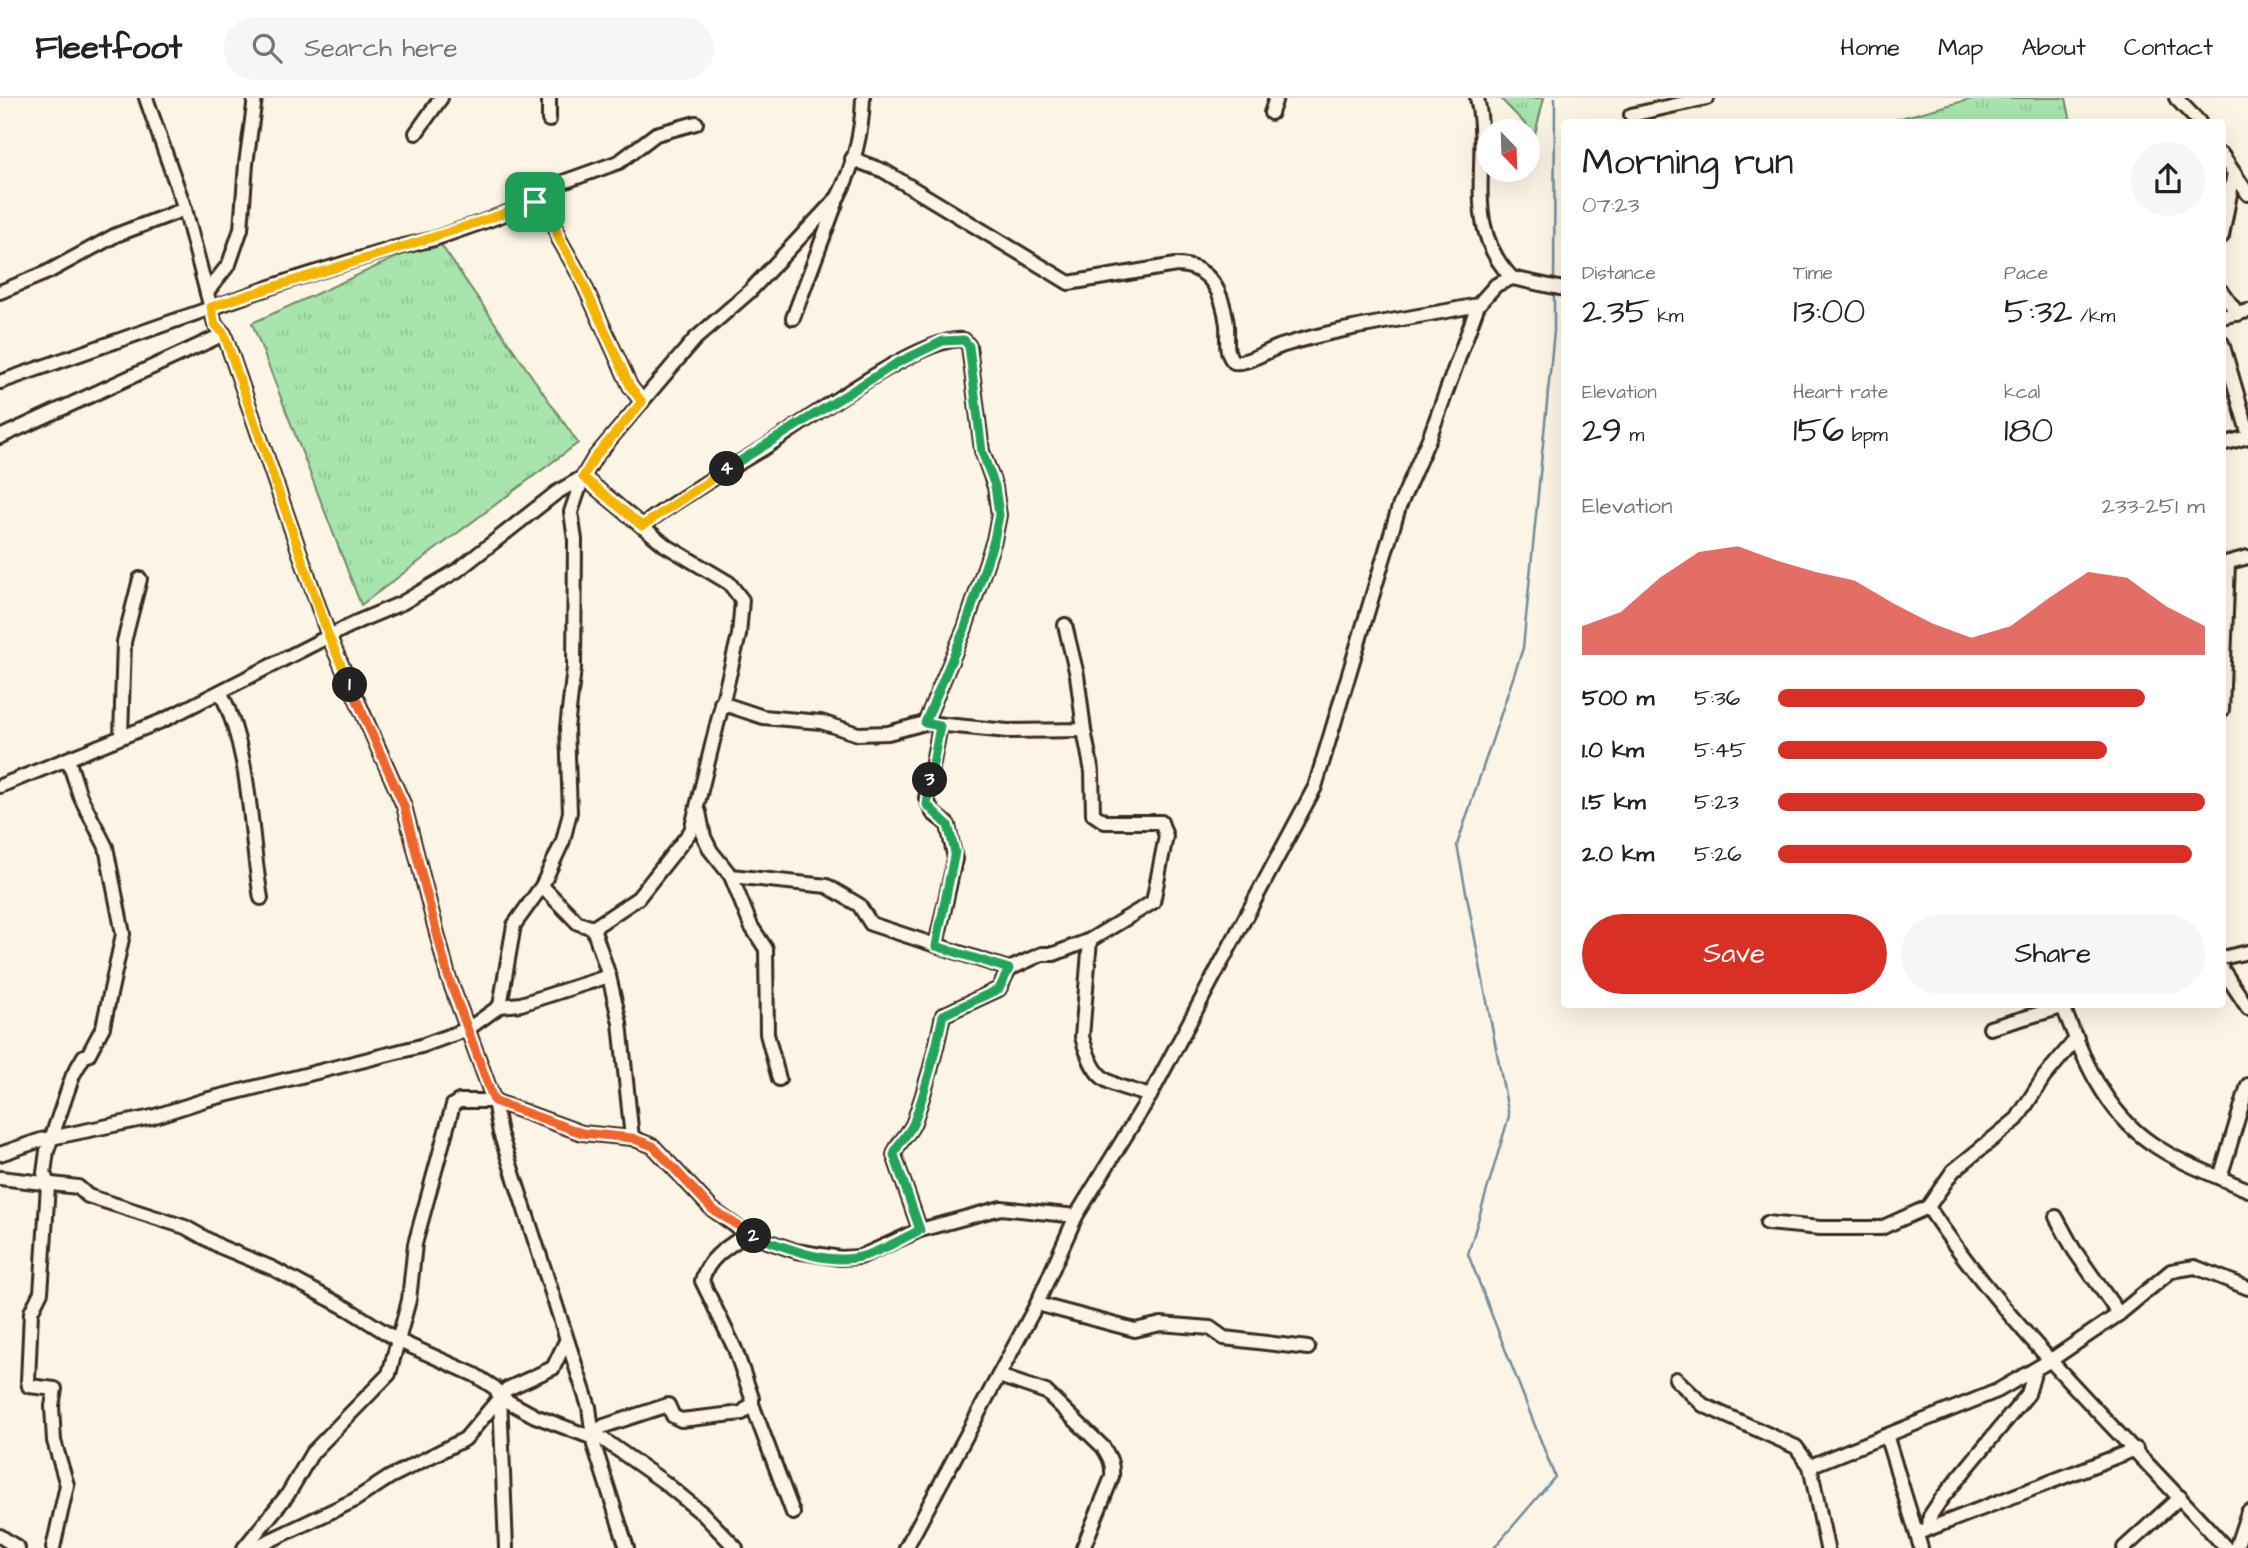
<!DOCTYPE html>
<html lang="en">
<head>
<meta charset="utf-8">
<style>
  :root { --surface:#fff; --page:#f6f6f6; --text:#222; --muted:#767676; --line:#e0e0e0; --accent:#d93025 }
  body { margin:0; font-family:"Architects Daughter",sans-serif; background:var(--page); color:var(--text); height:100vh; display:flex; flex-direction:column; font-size:26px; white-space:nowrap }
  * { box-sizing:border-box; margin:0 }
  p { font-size:23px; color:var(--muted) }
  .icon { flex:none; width:38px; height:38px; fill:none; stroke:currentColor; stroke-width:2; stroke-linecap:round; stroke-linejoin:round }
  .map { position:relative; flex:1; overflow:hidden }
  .panel { position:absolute; left:1561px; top:21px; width:665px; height:889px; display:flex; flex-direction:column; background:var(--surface); border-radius:7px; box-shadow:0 7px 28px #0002 }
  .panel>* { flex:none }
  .needle { width:46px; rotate:157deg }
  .buttons { position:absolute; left:1477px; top:21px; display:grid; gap:14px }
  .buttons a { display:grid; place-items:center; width:63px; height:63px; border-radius:50%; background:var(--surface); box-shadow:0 7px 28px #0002; font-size:35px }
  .pin { position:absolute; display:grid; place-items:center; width:60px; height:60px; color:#fff; margin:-30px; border-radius:14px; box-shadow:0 4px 10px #0006 }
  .km { position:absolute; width:35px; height:35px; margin:-18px; border-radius:50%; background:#222; color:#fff; font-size:19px; line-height:35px; text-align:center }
  .round { display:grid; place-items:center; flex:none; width:74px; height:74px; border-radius:37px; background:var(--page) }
  .headline { display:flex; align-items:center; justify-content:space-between; height:119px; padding:0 21px }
  h1 { font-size:38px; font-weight:600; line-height:52px }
  .metrics { display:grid; grid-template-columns:repeat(3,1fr); gap:10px; height:119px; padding:7px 21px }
  .metrics div { display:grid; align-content:center }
  .metrics b { font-size:35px; font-weight:600 }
  .metrics small { font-size:19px; font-weight:400 }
  .metrics p { font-size:19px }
  .chart { height:196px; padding:14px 21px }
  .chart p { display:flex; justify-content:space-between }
  .chart svg { width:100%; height:126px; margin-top:7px; fill:var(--accent); opacity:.7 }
  .cta { display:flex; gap:14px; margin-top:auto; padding:14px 21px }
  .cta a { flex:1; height:80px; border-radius:42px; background:var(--accent); color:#fff; font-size:28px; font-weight:600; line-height:80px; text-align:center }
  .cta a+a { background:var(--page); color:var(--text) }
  ul { padding:0 21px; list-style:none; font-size:23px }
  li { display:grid; grid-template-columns:112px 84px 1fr; align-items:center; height:52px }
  li i { height:18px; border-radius:9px; background:var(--accent) }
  header { display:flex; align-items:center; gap:42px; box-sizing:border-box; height:98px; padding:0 35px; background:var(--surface); border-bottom:2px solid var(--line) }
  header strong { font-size:33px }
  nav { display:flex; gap:38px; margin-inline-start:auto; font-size:24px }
  .search { width:490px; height:63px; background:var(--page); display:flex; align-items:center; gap:18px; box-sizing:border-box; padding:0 24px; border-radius:38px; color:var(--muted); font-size:26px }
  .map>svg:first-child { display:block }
  .grass { fill:url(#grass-tufts); stroke:#718866; stroke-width:2 }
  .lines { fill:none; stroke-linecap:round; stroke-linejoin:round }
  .stream { stroke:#6f8c9d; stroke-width:2.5 }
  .minor-casing { stroke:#3b2a1e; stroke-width:18 }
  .minor { stroke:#fcf5e5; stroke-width:12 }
  .split-1-casing { stroke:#fff; stroke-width:14 }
  .split-2-casing { stroke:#fff; stroke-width:14 }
  .split-3-casing { stroke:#fff; stroke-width:14 }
  .split-4-casing { stroke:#fff; stroke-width:14 }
  .split-5-casing { stroke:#fff; stroke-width:14 }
  .split-1 { stroke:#f5b400; stroke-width:9 }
  .split-2 { stroke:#f0652b; stroke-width:9 }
  .split-3 { stroke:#22a559; stroke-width:9 }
  .split-4 { stroke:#22a559; stroke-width:9 }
  .split-5 { stroke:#f5b400; stroke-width:9 }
</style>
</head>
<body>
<header>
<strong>Fleetfoot</strong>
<div class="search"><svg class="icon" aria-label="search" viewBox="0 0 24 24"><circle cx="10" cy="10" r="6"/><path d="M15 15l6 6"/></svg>Search here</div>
<nav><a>Home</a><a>Map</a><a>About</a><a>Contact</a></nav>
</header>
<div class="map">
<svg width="2248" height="1450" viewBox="0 0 2248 1450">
  <defs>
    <pattern id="grass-tufts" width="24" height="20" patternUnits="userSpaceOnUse" patternTransform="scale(1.75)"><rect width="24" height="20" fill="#a7e5ad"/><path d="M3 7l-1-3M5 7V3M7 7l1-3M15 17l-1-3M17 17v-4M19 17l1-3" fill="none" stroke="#91c594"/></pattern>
  </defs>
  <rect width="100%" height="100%" fill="#fcf5e5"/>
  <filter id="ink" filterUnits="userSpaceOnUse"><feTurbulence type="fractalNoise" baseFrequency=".0143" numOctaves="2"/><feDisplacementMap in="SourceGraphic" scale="14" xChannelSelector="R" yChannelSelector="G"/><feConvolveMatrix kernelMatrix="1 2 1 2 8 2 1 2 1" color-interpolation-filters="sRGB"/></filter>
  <g filter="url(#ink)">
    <!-- grass -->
    <g class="grass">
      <path d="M 1500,0 L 1544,0 L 1535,36 Z"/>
      <path d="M 1975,0 L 2066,0 L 2071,24 L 1886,24 Z"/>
      <path d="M 437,141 L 578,345 L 361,507 L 252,225 Z"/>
    </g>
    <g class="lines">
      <!-- stream -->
      <g class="stream">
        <path d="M 1554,186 L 1555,0"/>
        <path d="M 1494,1450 L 1555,1379 L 1468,1156 L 1509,1018 L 1457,747 L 1523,550 L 1554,233 L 1554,192"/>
      </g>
      <!-- minor casing -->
      <g class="minor-casing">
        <g id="minor">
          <path d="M 146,0 L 185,111 L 215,226 L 224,236 L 329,539 L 404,708 L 448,878 L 494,1003 L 500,1035 L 589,1309 L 594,1347 L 627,1450"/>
          <path d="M 1477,0 C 1492,64 1460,126 1512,180"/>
          <path d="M 2176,0 L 2199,24"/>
          <path d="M 1271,15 L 1276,0"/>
          <path d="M 1631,17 L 1707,0"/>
          <path d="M 549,22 L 549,0"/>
          <path d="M 416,35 L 441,0"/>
          <path d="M 2222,57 L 2248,96"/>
          <path d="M 852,61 L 884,73 L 1069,185 L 1176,167 C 1211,167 1223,196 1227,227 C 1228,241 1224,254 1234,264 C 1249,266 1269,251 1284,247 C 1346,228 1414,220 1478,207"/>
          <path d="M 544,94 L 559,141 L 580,178 L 630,288 L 642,304"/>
          <path d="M 2222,138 L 2234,75"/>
          <path d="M 0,194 L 48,174 L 116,137 L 185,111"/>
          <path d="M 207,194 L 229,166 L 241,131 L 246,66 L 255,0"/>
          <path d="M 2222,194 L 2238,216"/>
          <path d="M 2222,219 L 2248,213"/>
          <path d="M 793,220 L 836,105"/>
          <path d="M 2222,245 L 2248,334"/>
          <path d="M 0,284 L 291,182 L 391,151 L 434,141 L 491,121 L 535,104 L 552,88 L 619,64 L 656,36 L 696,25"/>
          <path d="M 0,339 L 224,236"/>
          <path d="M 2222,346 L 2248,339"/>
          <path d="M 642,428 C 681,399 722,375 764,350 C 803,326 924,235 964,242 L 969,248 L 982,353 L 995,389 L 999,417 L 994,442 L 965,530 L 925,625"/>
          <path d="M 2222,466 L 2248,459"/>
          <path d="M 221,595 C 252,658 249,732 261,800"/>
          <path d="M 721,605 L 763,619 L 821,624 L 858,636 L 888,635 L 925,625 L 1008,633 L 1084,632 L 1077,577 L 1065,527"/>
          <path d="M 2222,612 L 2228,465"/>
          <path d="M 121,638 L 124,544 L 140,481"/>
          <path d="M 0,688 L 164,622 L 359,523 L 402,505 L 458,472 L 556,395 L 583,379 L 595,359 L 695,241 L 749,194 L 838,99 C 854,68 862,34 863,0"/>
          <path d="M 699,714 L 704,739 L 711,753 L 731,778 L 751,828 L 766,851 L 767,936 L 779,981"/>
          <path d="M 731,778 L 827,788 L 859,807 L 871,826 L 1009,871 L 1042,856 L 1054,856 L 1090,842 L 1153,804 L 1166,738 L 1161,724 L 1105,724 L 1093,716 L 1092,674 L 1084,632"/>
          <path d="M 542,788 L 578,825 L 593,830"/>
          <path d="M 593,830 L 609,878 L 620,925 L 632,1040"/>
          <path d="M 1090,842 L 1082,939 C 1096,987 1105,983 1150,998"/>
          <path d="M 936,847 L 955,761 L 948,727 L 933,715 L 926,700 L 940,628"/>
          <path d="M 2222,860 L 2248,854"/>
          <path d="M 2222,871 L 2248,910"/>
          <path d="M 2062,906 C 2082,958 2104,1013 2151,1045 C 2179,1065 2217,1078 2248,1092"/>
          <path d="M 500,908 L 514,827 L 542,788 L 563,743 L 570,714 L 567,630 L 574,570 L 575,442 L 571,414 L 583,379 L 665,447 L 729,485 L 742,502 L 739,537 L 691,733 L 638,800 L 593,830"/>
          <path d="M 1990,930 L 2069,907"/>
          <path d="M 0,1056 L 41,1042 L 152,1019 L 205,1002 L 421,948 L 468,931 L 500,908 L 521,906 L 609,878"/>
          <path d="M 0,1080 L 78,1089 L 88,1098 L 185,1129 L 221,1149 L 272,1170 L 348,1211 L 399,1243 L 475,1277 L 495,1290 L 500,1299 L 506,1450"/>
          <path d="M 2220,1080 L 2248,987"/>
          <path d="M 1928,1109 C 2012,1235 2125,1338 2226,1450"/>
          <path d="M 2056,1119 L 2074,1152 L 2119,1216"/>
          <path d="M 1767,1125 L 1820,1130 L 1881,1130 L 1928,1109 L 1953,1073 L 2017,1021 L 2044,979 L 2077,940"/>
          <path d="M 920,1132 L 894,1057 C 898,1043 909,1037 914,1024 C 926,990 936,953 943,917 L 999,891 L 1009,871"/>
          <path d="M 1037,1206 L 1135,1232 L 1161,1226 L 1210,1230 L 1224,1240 L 1308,1250"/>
          <path d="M 999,1278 L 1046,1294 L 1103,1349 C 1110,1360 1113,1366 1112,1379 L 1083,1450"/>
          <path d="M 1676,1281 L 1703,1307 L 1796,1349 L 1810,1368 L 1827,1450"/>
          <path d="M 500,1299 L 535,1318 L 588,1338 L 604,1328 L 668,1307 L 673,1318 L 681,1322 L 742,1315 L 752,1306 L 752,1300 L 735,1251 L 702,1183 C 707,1160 729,1148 747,1136"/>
          <path d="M 752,1306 L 793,1415"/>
          <path d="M 594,1335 L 664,1384 L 703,1416 L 736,1450"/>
          <path d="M 1887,1340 L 1921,1450"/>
          <path d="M 1810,1368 L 1997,1293 L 2051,1262 L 2119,1216 L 2171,1173 L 2195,1169 L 2248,1190"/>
          <path d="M 1929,1430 L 1930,1418 L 1942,1400 L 2028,1296 L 2035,1272"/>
          <path d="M 1918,1435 L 2136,1351"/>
          <path d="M 0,1438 L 18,1450"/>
          <path d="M 53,1450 L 67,1387 L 54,1343 L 52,1308 L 55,1291 L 29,1288 L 28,1283 L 31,1214 L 41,1194 L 42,1181 L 48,1087 L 44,1075 L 47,1053 L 73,977 L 84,958 L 88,957 L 103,929 L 123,836 L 106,749 L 80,698 L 68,661"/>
          <path d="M 244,1450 L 288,1396 L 312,1355 L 389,1276 L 409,1202 L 415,1146 L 453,1007 L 459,1003 L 494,1003 L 582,1035 L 632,1040 L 653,1048 L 712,1111 L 747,1136 L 796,1153 L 840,1160 L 860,1159 L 920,1132 L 1001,1110 L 1076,1118"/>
          <path d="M 254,1450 L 353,1403 L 390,1379 L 465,1341 L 507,1291 L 553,1270 L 566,1243"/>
          <path d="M 906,1450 L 1037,1206 L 1076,1118 L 1150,998 L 1315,689 L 1399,409 L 1430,338 L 1478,207 L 1496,187 L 1512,180 L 1564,191"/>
          <path d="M 2124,1450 L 2180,1399"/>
          <path d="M 2236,1450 L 2248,1414"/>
        </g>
      </g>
      <!-- minor -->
      <use href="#minor" class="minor"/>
    </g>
  </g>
  <g class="lines" filter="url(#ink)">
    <!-- split-1 casing -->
    <g class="split-1-casing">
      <path id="split-1" d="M 350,587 L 329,539 L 224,236 L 215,226 L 211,209 C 319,173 428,144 535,104"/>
    </g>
    <!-- split-2 casing -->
    <g class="split-2-casing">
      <path id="split-2" d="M 350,587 L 404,708 L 448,878 L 494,1003 L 582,1035 L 632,1040 L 653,1048 L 712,1111 L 754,1138"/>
    </g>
    <!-- split-3 casing -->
    <g class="split-3-casing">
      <path id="split-3" d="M 754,1138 C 785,1149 826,1167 860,1159 C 881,1154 901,1141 920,1132 L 894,1057 C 898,1043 909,1037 914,1024 C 926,990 936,953 943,917 L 999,891 L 1009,871 L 936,848 L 955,754 L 948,727 L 927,707 L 930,682"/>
    </g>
    <!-- split-4 casing -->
    <g class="split-4-casing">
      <path id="split-4" d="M 727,371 L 897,265 L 943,243 L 964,242 L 969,248 L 982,354 L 995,388 L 999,417 L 994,442 L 965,530 L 925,625 L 940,628 L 930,682"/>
    </g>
    <!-- split-5 casing -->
    <g class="split-5-casing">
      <path id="split-5" d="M 535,104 L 544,94 L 559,141 L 580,178 L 630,288 L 642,304 L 595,359 L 583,379 L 642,428 L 727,371"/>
    </g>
    <!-- split-1 -->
    <use href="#split-1" class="split-1"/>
    <!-- split-2 -->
    <use href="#split-2" class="split-2"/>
    <!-- split-3 -->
    <use href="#split-3" class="split-3"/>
    <!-- split-4 -->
    <use href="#split-4" class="split-4"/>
    <!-- split-5 -->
    <use href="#split-5" class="split-5"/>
  </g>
</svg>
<div class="buttons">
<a><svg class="needle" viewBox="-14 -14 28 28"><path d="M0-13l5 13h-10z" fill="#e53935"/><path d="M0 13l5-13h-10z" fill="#767676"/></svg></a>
</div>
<div class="pin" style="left:535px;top:104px;background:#1e9e55"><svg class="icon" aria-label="arrive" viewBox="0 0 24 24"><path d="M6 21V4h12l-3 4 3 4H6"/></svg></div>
<b class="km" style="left:350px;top:587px">1</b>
<b class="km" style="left:754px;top:1138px">2</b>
<b class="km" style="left:930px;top:682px">3</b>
<b class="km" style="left:727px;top:371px">4</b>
<section class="panel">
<div class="headline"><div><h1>Morning run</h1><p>07:23</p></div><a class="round"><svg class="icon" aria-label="share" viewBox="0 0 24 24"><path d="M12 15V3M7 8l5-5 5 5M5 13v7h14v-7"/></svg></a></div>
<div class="metrics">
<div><p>Distance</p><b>2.35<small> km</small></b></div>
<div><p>Time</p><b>13:00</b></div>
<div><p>Pace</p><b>5:32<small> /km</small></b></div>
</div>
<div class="metrics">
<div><p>Elevation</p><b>29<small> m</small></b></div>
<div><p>Heart rate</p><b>156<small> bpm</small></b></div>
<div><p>kcal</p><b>180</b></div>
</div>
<div class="chart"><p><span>Elevation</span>233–251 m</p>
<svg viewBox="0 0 160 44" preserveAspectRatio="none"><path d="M0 44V34L10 29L20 17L30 8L40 6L50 11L60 15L70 18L80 26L90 33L100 38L110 34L120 24L130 15L140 17L150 27L160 34V44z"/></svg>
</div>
<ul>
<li><b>500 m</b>5:36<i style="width:86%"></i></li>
<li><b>1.0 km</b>5:45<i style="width:77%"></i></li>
<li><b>1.5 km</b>5:23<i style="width:100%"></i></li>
<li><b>2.0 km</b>5:26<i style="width:97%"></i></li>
</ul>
<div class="cta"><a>Save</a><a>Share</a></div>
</section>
</div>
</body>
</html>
